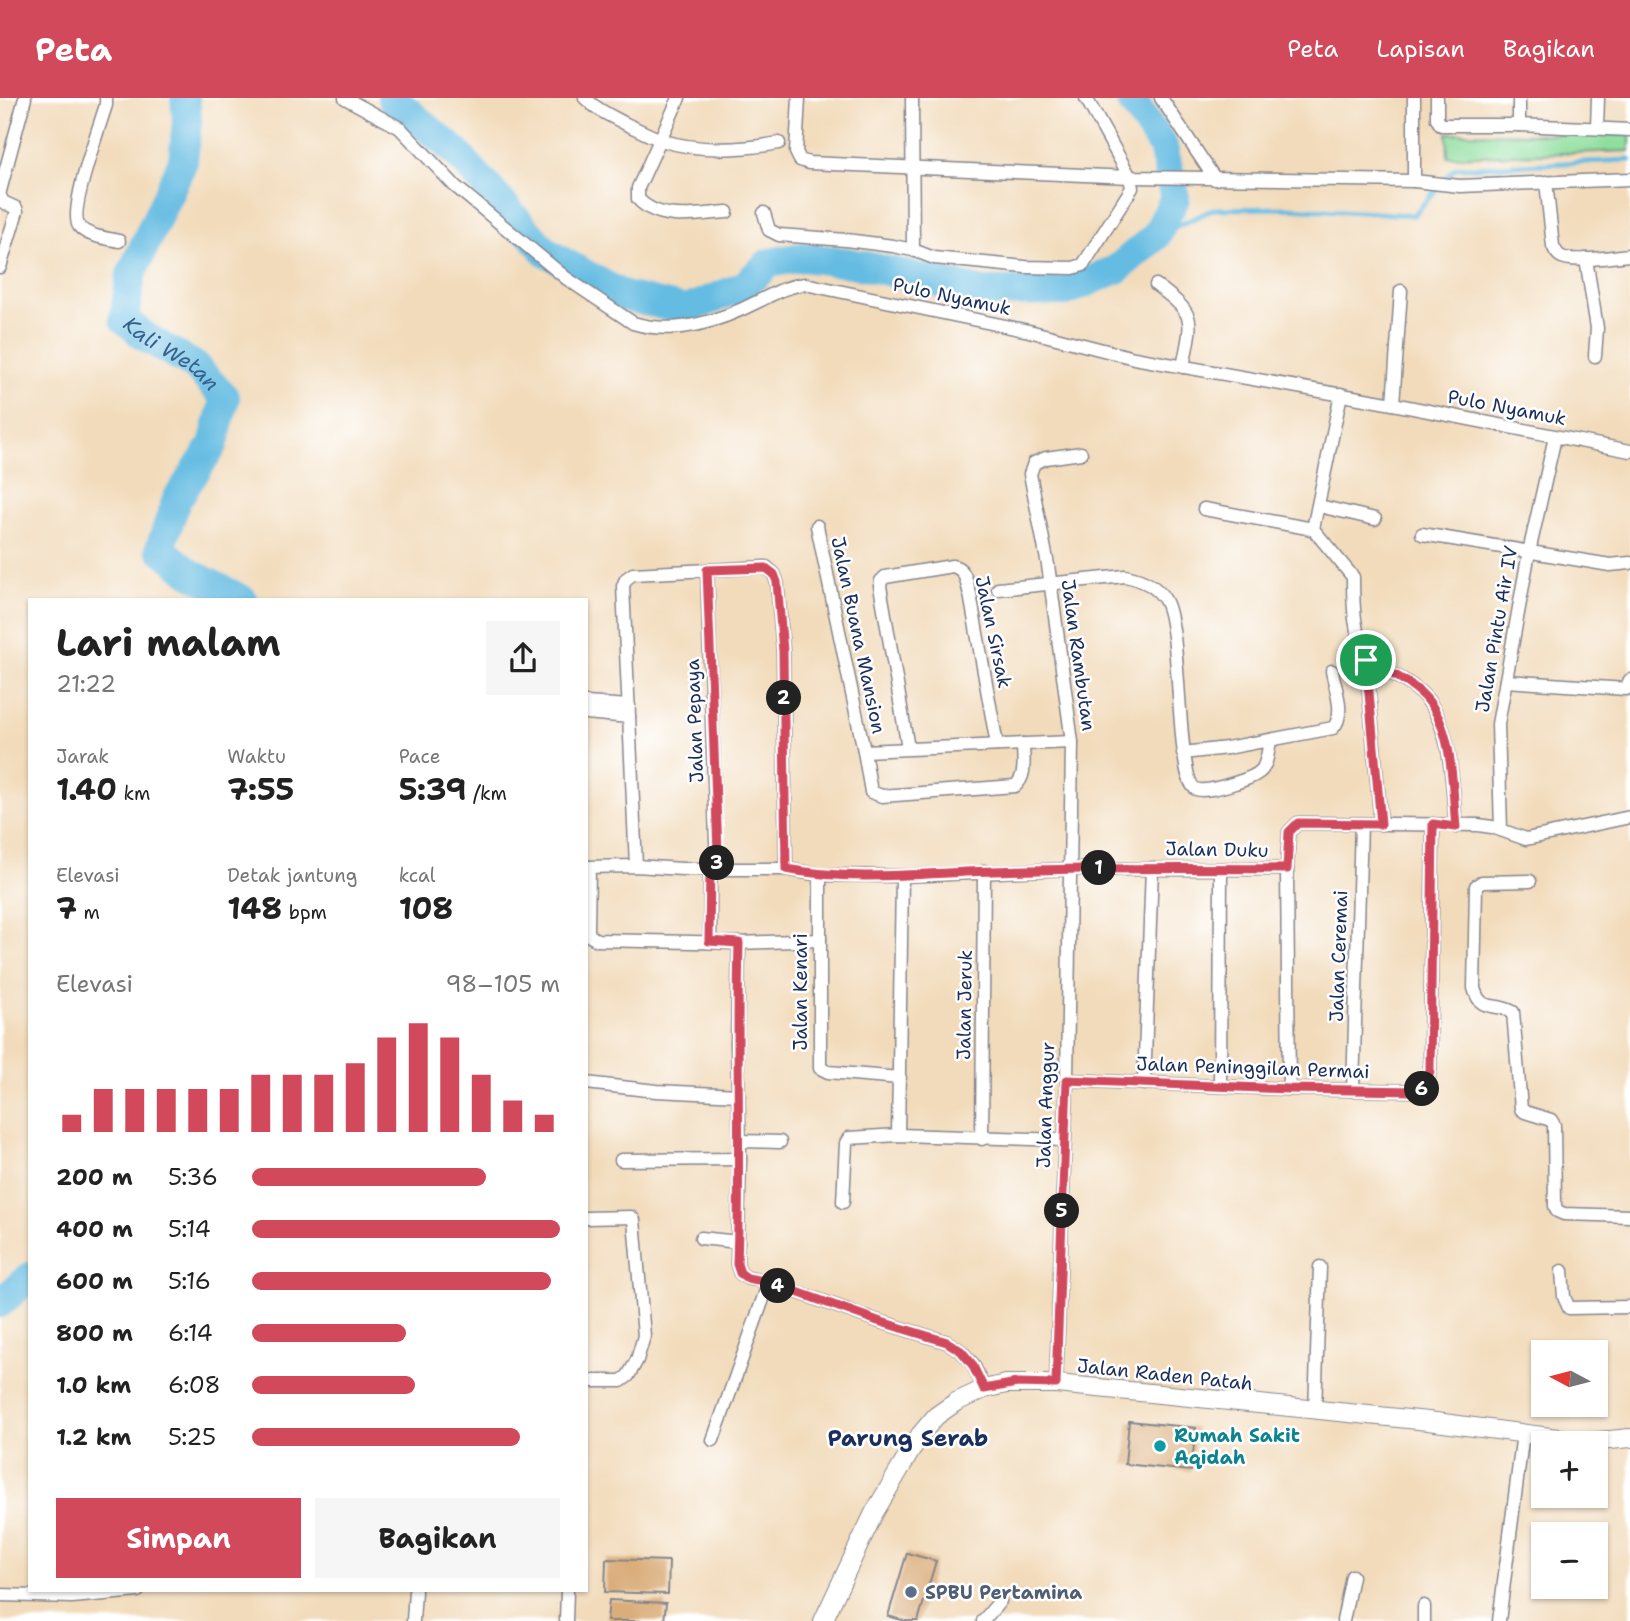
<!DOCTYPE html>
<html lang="id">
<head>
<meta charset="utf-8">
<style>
  :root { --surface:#fff; --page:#f6f6f6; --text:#222; --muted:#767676; --accent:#d1495b }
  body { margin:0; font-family:"Shantell Sans",sans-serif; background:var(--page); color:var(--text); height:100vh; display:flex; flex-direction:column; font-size:26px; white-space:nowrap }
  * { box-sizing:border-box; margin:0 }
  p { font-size:23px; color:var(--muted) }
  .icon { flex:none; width:38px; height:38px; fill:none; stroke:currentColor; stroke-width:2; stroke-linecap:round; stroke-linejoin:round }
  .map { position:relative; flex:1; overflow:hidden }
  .panel { position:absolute; left:28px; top:500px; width:560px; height:994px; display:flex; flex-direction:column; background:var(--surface); border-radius:0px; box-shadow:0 2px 5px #0004 }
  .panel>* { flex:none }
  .needle { width:46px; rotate:277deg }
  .fabs { position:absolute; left:1531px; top:1242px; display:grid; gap:14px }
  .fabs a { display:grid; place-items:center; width:77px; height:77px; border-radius:0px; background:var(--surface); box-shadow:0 2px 5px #0004; font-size:35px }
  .pin { position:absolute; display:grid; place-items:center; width:60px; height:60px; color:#fff; margin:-30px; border:4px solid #fff; border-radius:50%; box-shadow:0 2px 7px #0007 }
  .km { position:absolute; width:35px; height:35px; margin:-18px; border-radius:50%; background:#222; color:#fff; font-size:19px; line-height:35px; text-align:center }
  .round { display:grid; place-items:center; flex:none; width:74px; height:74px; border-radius:0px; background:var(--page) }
  .overview { display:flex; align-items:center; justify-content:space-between; height:119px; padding:0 28px }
  h1 { font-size:38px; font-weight:700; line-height:52px }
  .metrics { display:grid; grid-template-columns:repeat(3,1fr); gap:10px; height:119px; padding:7px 28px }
  .metrics div { display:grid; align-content:center }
  .metrics b { font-size:30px; font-weight:700 }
  .metrics small { font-size:19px; font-weight:400 }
  .metrics p { font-size:19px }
  .chart { height:196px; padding:14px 28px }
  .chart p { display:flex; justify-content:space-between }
  .chart svg { width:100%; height:126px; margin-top:7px; stroke:var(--accent); stroke-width:6 }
  .cta { display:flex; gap:14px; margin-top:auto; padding:14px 28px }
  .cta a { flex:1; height:80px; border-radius:0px; background:var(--accent); color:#fff; font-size:28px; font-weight:700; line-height:80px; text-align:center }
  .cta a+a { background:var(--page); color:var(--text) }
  ul { padding:0 28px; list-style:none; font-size:23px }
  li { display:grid; grid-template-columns:112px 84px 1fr; align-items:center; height:52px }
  li i { height:18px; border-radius:9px; background:var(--accent) }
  header { display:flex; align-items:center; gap:42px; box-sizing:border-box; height:98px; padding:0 35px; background:var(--accent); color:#fff }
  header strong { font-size:33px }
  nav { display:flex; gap:38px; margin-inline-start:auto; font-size:24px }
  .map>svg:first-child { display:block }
  .green { fill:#8ede9d; stroke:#54867e; stroke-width:2 }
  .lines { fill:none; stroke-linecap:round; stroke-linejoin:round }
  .stream { stroke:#65bce2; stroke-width:5 }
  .river { stroke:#65bce2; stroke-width:30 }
  .building { fill:#daad7a }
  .minor-casing { stroke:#86858c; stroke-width:15 }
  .secondary-casing { stroke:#86858c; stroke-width:20 }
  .minor { stroke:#fff; stroke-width:12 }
  .secondary { stroke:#fff; stroke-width:18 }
  .route-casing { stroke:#fff; stroke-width:14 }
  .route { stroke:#d1495b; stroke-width:9 }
  .culture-dot { fill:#0f9aa8; stroke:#fff; stroke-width:2.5 }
  .service-dot { fill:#5c6f8a; stroke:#fff; stroke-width:2.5 }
  .labels { text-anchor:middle; stroke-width:5; stroke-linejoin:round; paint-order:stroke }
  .street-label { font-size:19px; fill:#1b2f5e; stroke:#fff }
  .culture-label { font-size:19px; font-weight:bold; fill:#0d838f; stroke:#fff; text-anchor:start }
  .service-label { font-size:19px; font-weight:bold; fill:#4e5e75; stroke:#fff; text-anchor:start }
  .water-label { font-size:21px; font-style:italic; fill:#35608c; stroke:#fff }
  .quarter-label { font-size:23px; font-weight:bold; fill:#1b2f5e; stroke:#fff }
</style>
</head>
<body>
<header>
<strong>Peta</strong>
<nav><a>Peta</a><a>Lapisan</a><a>Bagikan</a></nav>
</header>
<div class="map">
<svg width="1630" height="1523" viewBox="0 0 1630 1523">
  <rect width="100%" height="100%" fill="#fff"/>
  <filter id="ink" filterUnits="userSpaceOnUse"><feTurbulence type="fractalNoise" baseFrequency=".0143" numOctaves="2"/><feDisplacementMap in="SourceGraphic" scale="14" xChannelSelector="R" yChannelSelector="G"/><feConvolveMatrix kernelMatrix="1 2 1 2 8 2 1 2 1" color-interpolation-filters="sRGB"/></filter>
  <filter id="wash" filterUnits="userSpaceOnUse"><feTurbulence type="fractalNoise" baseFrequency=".00686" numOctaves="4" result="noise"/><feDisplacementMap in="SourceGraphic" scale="28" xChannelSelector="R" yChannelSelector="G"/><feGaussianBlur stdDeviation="1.57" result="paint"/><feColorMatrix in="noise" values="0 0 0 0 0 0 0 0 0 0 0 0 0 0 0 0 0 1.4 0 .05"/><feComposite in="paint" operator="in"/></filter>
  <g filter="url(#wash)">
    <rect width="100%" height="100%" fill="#f2dbbb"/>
    <!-- green -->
    <path class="green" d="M 1447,35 L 1630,37 L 1630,53 L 1448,59 Z"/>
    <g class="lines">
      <!-- stream -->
      <path class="stream" d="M 1156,138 L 1214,111 L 1287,110 L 1414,117 L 1455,70 L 1630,62"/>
      <!-- river -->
      <g class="river">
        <path id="s1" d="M 185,0 L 187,23 L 183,63 L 131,177 L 124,221 L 144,238 L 195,268 L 225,300 L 213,347 L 177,401 L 160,450 L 190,475 L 243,502"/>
        <path d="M 392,0 L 456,54 L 546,154 L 624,198 L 686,212 L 744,188 L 769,165 L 802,159 L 851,165 L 984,194 L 1066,193 L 1117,171 L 1156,138 L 1175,100 L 1163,49 L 1130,0"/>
        <path d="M 0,1205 L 30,1179"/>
      </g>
    </g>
    <g id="blocks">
      <!-- building -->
      <g class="building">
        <path d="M 1129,1323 L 1196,1330 L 1191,1373 L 1125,1366 Z"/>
        <path d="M 907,1455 L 936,1463 L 918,1523 L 905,1523 L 888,1518 Z"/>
        <path d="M 606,1461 L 669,1463 L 668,1496 L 605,1494 Z"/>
        <path d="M 609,1502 L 666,1505 L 664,1523 L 607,1523 Z"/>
      </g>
    </g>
  </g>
  <g filter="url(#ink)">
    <use href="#blocks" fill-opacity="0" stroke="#86858c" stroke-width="2"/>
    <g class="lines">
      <!-- minor casing -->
      <g class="minor-casing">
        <g id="minor">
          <path d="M 106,0 L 106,7 C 100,27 68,114 79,128 C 87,139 108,140 119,143"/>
          <path d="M 345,0 L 400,30 L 455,88 L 566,180 L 633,225 C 676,238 720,223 759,203 C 775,195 787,188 805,186 L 1029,233 L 1134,260 L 1393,306 L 1630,353"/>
          <path d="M 585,0 C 597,12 611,18 626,26 C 637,31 649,37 661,42 C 697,54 742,52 779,45"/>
          <path d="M 679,0 L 638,90 L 638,101 C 660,125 698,116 727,114"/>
          <path d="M 799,0 L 796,54 L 800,62 L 809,65 L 1130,79 L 1414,83 L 1460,88 L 1630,81"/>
          <path d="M 912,0 L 913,152"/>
          <path d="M 1161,0 L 1215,81"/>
          <path d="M 1414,0 L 1414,83"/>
          <path d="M 1437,0 L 1437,21 L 1441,27 L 1519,27 L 1630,32"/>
          <path d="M 1519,0 L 1519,27"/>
          <path d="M 1597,29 L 1598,0"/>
          <path d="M 1546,84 L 1553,148 C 1555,152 1556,155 1560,158 C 1572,166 1614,158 1630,157"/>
          <path d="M 0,93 L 25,0"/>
          <path d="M 0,98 L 3,104 L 16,110 L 17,113 L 0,169"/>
          <path d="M 764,115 L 769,132 L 779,137 L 846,142 L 893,148 L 913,152 L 934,160 L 1025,169 L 1073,170 L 1083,167 L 1132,90 L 1130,79 L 1086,0"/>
          <path d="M 1586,161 L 1597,230 L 1595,258"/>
          <path d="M 1156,187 C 1198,218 1192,220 1183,269"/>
          <path d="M 1341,296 L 1313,431 L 1353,479 C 1353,511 1354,532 1366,562 L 1381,726"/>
          <path d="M 1393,306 L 1401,193"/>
          <path d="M 1319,408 L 1375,421"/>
          <path d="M 1204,411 L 1313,431"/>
          <path d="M 817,428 L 864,653 L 871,694 L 882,698 L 1015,688 C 1027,678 1023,661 1023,646"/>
          <path d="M 1422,436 L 1610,467 L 1630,465"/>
          <path d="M 707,472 L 717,771"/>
          <path d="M 998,491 L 1125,478 C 1141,481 1156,487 1165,502 C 1183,533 1175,681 1196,691 C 1205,695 1228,687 1238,684 C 1267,675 1265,670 1270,643"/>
          <path d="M 1366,562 C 1386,573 1410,583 1425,599 C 1453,630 1452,690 1456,729"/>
          <path d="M 1506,583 L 1626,591 L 1630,582"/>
          <path d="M 586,605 L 629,608"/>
          <path d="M 586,615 L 629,619"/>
          <path d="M 908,650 L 880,488 L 881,483 L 885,479 L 952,468 C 966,470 966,484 970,496 L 997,647"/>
          <path d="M 864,653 L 1072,644"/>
          <path d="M 1183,655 L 1227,650 L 1333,630 C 1346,616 1335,590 1332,573"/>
          <path d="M 1501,732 L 1498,626 L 1529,454 L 1555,339"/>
          <path d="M 636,768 L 623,488 L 626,481 L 633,476 L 766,469 L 774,476 L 777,484 L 783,553 L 786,771"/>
          <path d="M 586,769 L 636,768 L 682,771 L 786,771 L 820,777 L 902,778 L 1070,771 L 1287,771"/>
          <path d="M 589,769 L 588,833 L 590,838 L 597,842 L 739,845 L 820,842"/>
          <path d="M 820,777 L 820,970 L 828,974 L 900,980"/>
          <path d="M 1530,783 L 1482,784 L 1476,788 L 1474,890 C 1481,916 1494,903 1513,914 L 1521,1011 L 1525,1014 L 1551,1022 L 1554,1027 L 1555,1108 L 1557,1113 L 1564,1116 L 1630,1118"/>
          <path d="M 710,843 L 710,771"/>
          <path d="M 739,845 L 737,946 L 740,1061 L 737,1166 L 740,1175 L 747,1180 L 769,1184 L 878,1223 L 947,1244 L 961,1253 L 973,1266 L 984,1291"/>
          <path d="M 1067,982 L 1289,991 L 1417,993 L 1426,989 L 1430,973 L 1433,726"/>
          <path d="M 586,985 L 656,993 L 739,997"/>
          <path d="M 1144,986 L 1152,770"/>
          <path d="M 1220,987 L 1221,771"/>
          <path d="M 1289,991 L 1287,771 L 1289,734 L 1298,725 L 1306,725 L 1478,727 L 1492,729 L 1526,741 L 1630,719"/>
          <path d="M 1353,992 L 1361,726"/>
          <path d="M 898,1037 L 902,778"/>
          <path d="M 982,1041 L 984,773"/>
          <path d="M 740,1043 L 780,1044"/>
          <path d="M 621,1062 L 740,1061"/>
          <path d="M 843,1104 L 846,1045 L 849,1040 L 898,1037 L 1064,1042"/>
          <path d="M 586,1120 L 631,1119 L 634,1122 L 644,1238 L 637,1262 L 628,1278 L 621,1283 L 586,1283"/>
          <path d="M 701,1140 L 738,1144"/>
          <path d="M 1562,1173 L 1564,1199 L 1569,1210 L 1630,1209"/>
          <path d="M 1056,1286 L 1067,982 L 1072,644 L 1048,467 L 1030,376 L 1034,365 L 1046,360 L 1081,355"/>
          <path d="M 1315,1313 L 1320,1169"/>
          <path d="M 713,1342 L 769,1184"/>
          <path d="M 0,1497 L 72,1499 L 138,1493"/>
          <path d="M 413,1523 L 415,1493"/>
          <path d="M 566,1523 L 567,1493"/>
          <path d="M 983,1523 L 1000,1503"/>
          <path d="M 1343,1523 L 1352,1478"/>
          <path d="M 1424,1523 L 1424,1508"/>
          <path d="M 1499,1523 L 1523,1335"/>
        </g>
      </g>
      <!-- secondary casing -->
      <g class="secondary-casing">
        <path id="secondary" d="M 823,1523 L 874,1415 L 920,1337 L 936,1318 L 956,1304 L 984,1291 L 1006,1286 L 1056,1286 L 1150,1295 L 1428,1323 L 1589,1344 L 1630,1340"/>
      </g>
      <!-- minor -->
      <use href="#minor" class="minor"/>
      <!-- secondary -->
      <use href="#secondary" class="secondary"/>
    </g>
  </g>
  <g class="lines" filter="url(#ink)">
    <!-- route casing -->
    <g class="route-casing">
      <path id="route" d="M 766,470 L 774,476 L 777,484 L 783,553 L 786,771 C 855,784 924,775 993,773 C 1091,770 1189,770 1287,771 L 1289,734 L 1298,725 L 1381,726 L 1366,562 C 1386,573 1410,583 1425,599 C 1454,630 1452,690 1456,729 L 1433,726 L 1430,973 L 1426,989 L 1417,993 L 1289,991 L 1067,982 L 1056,1286 L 1017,1285 L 984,1291 L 972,1266 L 961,1253 L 947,1244 L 878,1223 L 769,1184 L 747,1180 L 740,1175 L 737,1166 C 741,1059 736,952 739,845 L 709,843 L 710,771 L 717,771 L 718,754 L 707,472 Z"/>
    </g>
    <!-- route -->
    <use href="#route" class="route"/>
  </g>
  <!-- markers -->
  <circle class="culture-dot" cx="1160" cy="1348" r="7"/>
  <circle class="service-dot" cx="911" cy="1494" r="7"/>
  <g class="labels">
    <!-- street labels -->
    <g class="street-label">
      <text transform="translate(952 198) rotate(12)" y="7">Pulo Nyamuk</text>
      <text transform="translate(1507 309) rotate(11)" y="7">Pulo Nyamuk</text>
      <text transform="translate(1496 531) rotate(-80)" y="7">Jalan Pintu Air IV</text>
      <text transform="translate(994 534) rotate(78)" y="7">Jalan Sirsak</text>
      <text transform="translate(859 537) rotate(78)" y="7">Jalan Buana Mansion</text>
      <text transform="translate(1079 557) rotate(82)" y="7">Jalan Rambutan</text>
      <text transform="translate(694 623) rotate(-92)" y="7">Jalan Pepaya</text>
      <text transform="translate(1217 751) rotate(1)" y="7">Jalan Duku</text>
      <text transform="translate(1338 858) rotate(-88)" y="7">Jalan Ceremai</text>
      <text transform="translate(800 894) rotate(-90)" y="7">Jalan Kenari</text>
      <text transform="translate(964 907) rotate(-89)" y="7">Jalan Jeruk</text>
      <text transform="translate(1253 969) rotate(2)" y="7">Jalan Peninggilan Permai</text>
      <text transform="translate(1045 1007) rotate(-88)" y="7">Jalan Anggur</text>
      <text transform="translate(1165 1276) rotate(6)" y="7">Jalan Raden Patah</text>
    </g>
    <!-- culture labels -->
    <g class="culture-label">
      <text x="1174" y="1344">Rumah Sakit<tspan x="1174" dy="22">Aqidah</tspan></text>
    </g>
    <!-- service labels -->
    <g class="service-label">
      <text x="925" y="1501">SPBU Pertamina</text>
    </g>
    <!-- water labels -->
    <g class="water-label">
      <text dy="7" stroke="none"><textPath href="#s1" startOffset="292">Kali Wetan</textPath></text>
    </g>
    <!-- quarter labels -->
    <g class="quarter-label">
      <text x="908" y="1348">Parung Serab</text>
    </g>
  </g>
</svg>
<div class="fabs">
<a><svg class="needle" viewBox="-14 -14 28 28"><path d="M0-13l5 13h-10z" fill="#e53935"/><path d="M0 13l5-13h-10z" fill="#767676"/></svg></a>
<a>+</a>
<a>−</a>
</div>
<div class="pin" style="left:1366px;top:562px;background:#1e9e55"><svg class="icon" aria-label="arrive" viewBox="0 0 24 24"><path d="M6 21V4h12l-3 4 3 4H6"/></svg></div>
<b class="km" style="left:1099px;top:770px">1</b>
<b class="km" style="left:784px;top:600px">2</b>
<b class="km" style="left:717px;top:765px">3</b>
<b class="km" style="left:778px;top:1188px">4</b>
<b class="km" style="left:1062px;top:1113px">5</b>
<b class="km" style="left:1422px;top:991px">6</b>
<section class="panel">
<div class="overview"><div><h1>Lari malam</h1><p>21:22</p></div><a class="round"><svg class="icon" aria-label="share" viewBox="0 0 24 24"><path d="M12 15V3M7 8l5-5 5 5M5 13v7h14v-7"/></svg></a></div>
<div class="metrics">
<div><p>Jarak</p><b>1.40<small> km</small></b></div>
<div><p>Waktu</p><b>7:55</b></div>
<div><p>Pace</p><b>5:39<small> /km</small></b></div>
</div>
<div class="metrics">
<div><p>Elevasi</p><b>7<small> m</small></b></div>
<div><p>Detak jantung</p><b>148<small> bpm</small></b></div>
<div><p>kcal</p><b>108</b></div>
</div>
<div class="chart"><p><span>Elevasi</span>98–105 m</p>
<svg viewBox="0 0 160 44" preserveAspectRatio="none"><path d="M5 44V38M15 44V29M25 44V29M35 44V29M45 44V29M55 44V29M65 44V24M75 44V24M85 44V24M95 44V20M105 44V11M115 44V6M125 44V11M135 44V24M145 44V33M155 44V38"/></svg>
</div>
<ul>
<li><b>200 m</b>5:36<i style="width:76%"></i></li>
<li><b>400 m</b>5:14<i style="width:100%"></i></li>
<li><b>600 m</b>5:16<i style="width:97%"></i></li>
<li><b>800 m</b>6:14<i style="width:50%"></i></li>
<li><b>1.0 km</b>6:08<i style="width:53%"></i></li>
<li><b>1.2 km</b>5:25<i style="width:87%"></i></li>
</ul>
<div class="cta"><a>Simpan</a><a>Bagikan</a></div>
</section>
</div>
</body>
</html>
